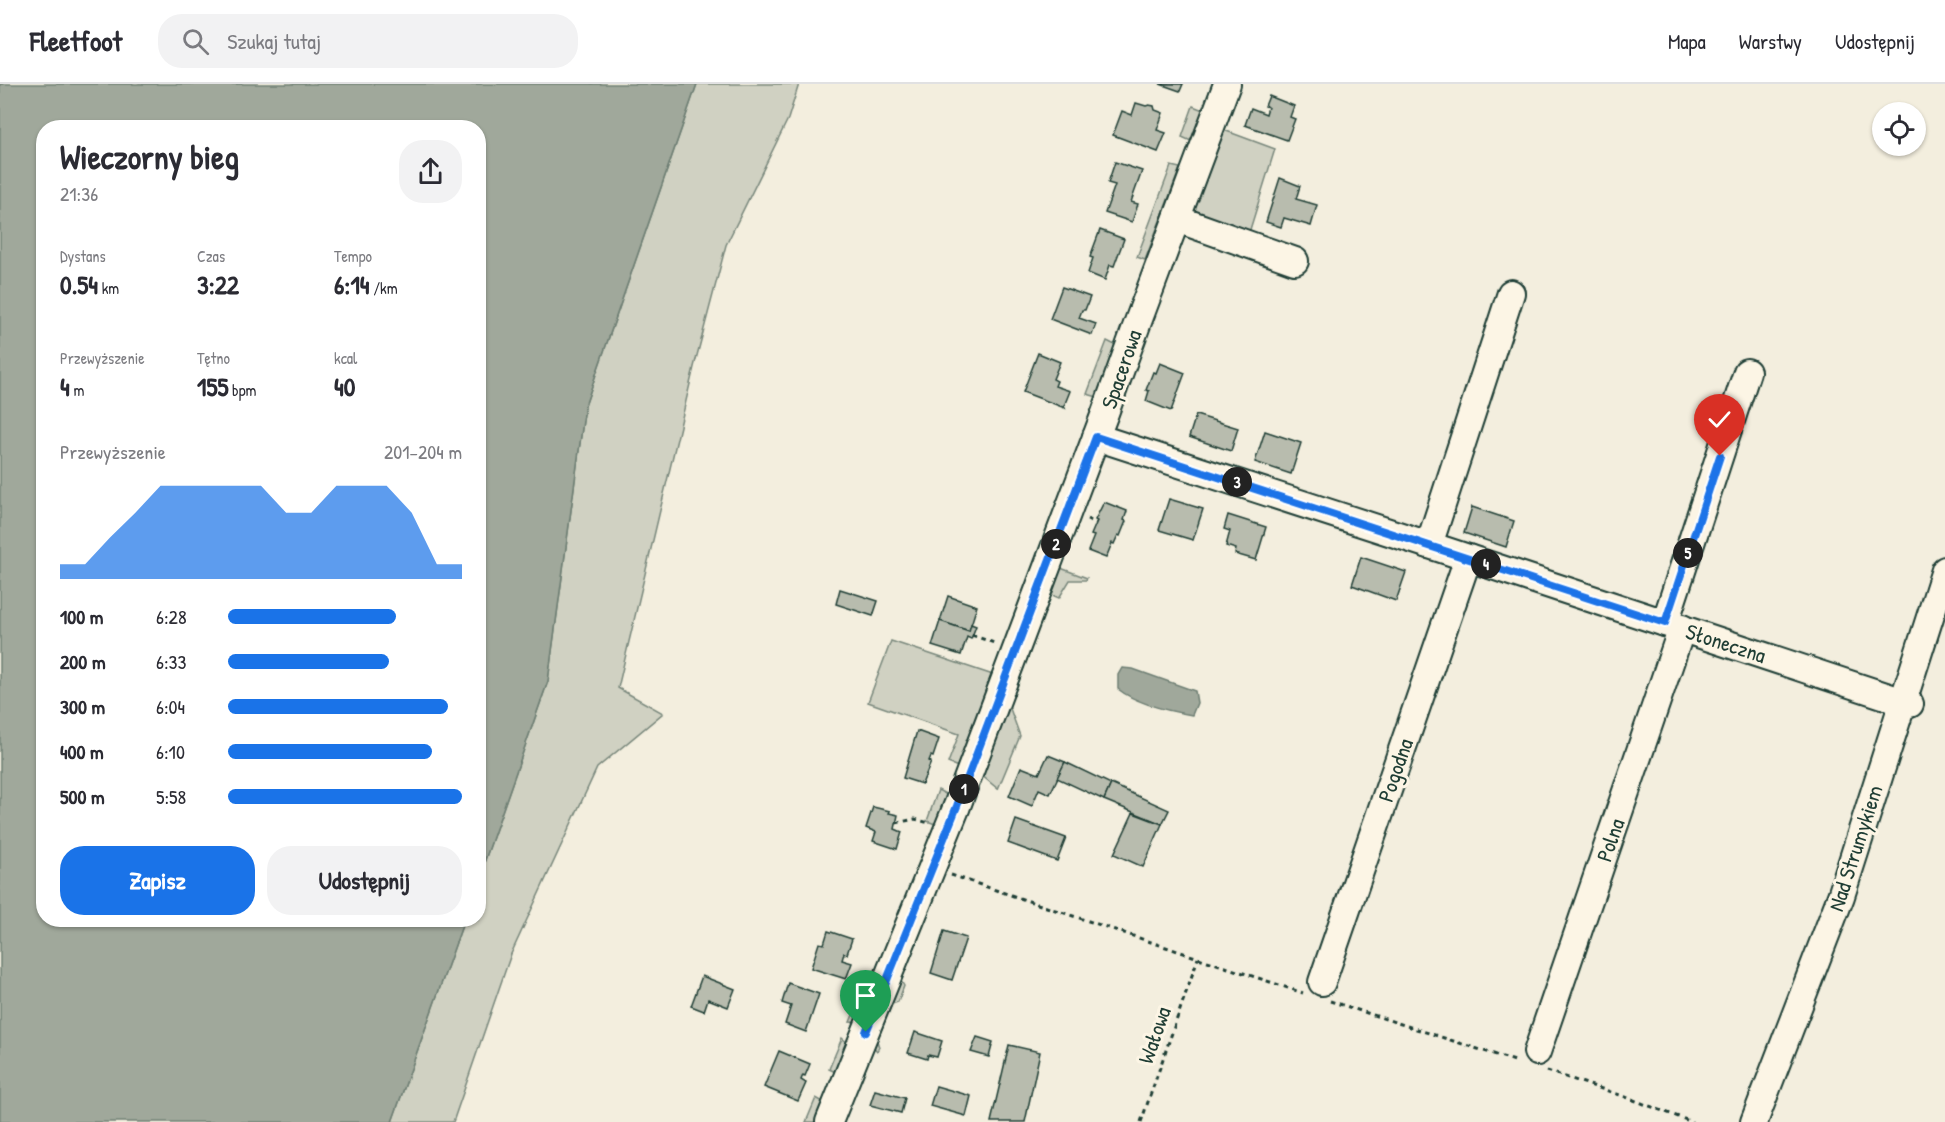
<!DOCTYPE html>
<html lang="pl">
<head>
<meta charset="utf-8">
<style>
  :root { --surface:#fff; --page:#f2f2f3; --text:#2b2b33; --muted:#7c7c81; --line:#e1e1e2; --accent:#1a73e8 }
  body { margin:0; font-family:"Patrick Hand",sans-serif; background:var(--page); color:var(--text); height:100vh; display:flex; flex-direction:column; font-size:22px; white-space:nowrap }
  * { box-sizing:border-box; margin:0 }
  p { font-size:20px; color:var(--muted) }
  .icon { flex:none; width:33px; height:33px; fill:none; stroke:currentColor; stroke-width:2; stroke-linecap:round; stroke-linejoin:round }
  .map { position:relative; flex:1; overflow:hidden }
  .side { position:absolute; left:36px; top:36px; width:450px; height:807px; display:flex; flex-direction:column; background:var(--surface); border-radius:24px; box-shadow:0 2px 4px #0004 }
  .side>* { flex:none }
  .controls { position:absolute; left:1872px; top:18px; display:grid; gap:12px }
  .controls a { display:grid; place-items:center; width:54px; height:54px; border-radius:50%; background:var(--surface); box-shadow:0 2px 4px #0004; font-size:30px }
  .pin { position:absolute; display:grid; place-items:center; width:51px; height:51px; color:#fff; margin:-62px -26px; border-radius:50% 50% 50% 0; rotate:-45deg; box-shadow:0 0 6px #0007 }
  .pin .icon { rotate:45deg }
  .km { position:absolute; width:30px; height:30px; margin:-15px; border-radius:50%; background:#222; color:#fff; font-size:16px; line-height:30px; text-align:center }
  .round { display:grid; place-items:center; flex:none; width:63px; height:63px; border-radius:24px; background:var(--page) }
  .overview { display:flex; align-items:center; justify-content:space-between; height:102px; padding:0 24px }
  h1 { font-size:33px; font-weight:700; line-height:45px }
  .stats { display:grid; grid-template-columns:repeat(3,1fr); gap:9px; height:102px; padding:6px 24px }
  .stats div { display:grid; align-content:center }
  .stats b { font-size:26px; font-weight:700 }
  .stats small { font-size:16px; font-weight:400 }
  .stats p { font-size:16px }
  .chart { height:168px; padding:12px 24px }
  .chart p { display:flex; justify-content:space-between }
  .chart svg { width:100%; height:108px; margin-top:6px; fill:var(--accent); opacity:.7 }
  .primary-button { display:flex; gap:12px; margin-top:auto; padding:12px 24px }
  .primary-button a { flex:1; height:69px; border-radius:24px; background:var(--accent); color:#fff; font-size:24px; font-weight:700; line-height:69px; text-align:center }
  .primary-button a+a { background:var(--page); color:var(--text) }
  ul { padding:0 24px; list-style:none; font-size:20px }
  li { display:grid; grid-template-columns:96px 72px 1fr; align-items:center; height:45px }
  li i { height:15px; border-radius:8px; background:var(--accent) }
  header { display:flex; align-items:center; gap:36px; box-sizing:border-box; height:84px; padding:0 30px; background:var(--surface); border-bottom:2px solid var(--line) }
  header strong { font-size:28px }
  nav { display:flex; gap:33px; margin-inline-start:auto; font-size:21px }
  .search { width:420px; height:54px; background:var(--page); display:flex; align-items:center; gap:15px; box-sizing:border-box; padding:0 21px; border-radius:24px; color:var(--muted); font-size:22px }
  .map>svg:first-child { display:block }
  .green { fill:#d0d1c2; stroke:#78877b; stroke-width:1.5 }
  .water { fill:#a0a89b; stroke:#6c7d72; stroke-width:1.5 }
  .building { fill:#b8bcae; stroke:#1f3d34; stroke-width:1.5 }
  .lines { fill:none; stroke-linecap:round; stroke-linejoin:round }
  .minor-casing { stroke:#1f3d34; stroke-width:30 }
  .path { stroke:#1f3d34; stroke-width:3; stroke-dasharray:4.5 4.5; stroke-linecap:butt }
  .minor { stroke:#fcf5e5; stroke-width:26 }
  .route-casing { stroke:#fff; stroke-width:12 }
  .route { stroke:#1a73e8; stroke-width:8 }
  .labels { text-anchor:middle; stroke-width:6; stroke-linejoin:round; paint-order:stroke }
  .street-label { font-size:22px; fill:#1f3d34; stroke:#fcf5e5 }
</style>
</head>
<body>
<header>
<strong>Fleetfoot</strong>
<div class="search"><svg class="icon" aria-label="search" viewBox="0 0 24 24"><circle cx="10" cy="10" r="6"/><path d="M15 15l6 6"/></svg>Szukaj tutaj</div>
<nav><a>Mapa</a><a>Warstwy</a><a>Udostępnij</a></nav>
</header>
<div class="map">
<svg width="1945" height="1038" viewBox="0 0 1945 1038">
  <rect width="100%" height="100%" fill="#f3eede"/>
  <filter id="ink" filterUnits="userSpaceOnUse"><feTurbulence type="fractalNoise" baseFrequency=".0167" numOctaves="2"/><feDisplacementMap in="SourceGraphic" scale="12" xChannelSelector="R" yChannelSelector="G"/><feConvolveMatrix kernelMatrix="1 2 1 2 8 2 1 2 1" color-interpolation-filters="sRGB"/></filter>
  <g filter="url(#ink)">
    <!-- green -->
    <g class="green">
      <path d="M 697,0 L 799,0 L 788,35 L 726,161 L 694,283 L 618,604 L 663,629 L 597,684 L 511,870 L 453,1038 L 392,1038 L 464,836 L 478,836 L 479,793 L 548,597 L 585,322 Z"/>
      <path d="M 1193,22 L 1203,26 L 1191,57 L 1182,53 Z"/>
      <path d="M 1221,45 L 1275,65 L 1248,152 L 1195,132 L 1192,126 Z"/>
      <path d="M 1171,82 L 1180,84 L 1145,176 L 1137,173 Z"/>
      <path d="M 1107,257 L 1117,262 L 1101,314 L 1087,310 Z"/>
      <path d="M 1058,483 L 1087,494 L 1086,496 L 1070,496 L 1059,514 L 1048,509 Z"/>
      <path d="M 891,557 L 999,593 L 963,685 L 948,679 L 959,650 L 868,618 Z"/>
      <path d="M 1008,619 L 1020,652 L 998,705 L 980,690 Z"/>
      <path d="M 938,706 L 953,714 L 941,742 L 927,737 Z"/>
      <path d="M 900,895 L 904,902 L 898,918 L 892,920 L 877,957 L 879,963 L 877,967 L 870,959 Z"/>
      <path d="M 862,910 L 872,913 L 860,939 L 850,938 Z"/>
      <path d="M 842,954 L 852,963 L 840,990 L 829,985 Z"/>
      <path d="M 816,1014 L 827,1020 L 819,1038 L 806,1038 Z"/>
    </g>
    <!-- water -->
    <g class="water">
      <path d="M 0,0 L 697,0 L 585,322 L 548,597 L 479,793 L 478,44 L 44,44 L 44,836 L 464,836 L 392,1038 L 0,1038 Z"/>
      <path d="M 1122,584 L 1133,585 L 1195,607 L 1197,619 L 1192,631 C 1168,627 1137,620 1118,605 L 1118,591 Z"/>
    </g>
    <!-- building -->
    <g class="building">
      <path d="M 1160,0 L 1183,0 L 1180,7 Z"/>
      <path d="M 1269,12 L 1294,22 L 1290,33 L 1295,35 L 1287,56 L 1245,41 L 1251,24 L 1266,30 L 1268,23 L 1265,22 Z"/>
      <path d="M 1136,19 L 1146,22 L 1149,21 L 1154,22 L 1155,26 L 1163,29 L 1157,46 L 1166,49 L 1158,68 L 1113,51 L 1122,27 L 1132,31 Z"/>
      <path d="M 1115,78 L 1142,87 L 1131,118 L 1138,120 L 1132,138 L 1105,129 L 1115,101 L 1108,99 Z"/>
      <path d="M 1280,94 L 1300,102 L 1296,115 L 1317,121 L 1311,142 L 1284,134 L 1281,143 L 1266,138 Z"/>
      <path d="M 1100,146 L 1124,155 L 1114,182 L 1110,181 L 1105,196 L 1088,189 L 1093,174 L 1090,173 Z"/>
      <path d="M 1062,203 L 1090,213 L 1085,226 L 1082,226 L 1079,234 L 1096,240 L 1092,251 L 1050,235 Z"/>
      <path d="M 1038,269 L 1060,278 L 1053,295 L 1057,297 L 1055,302 L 1070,307 L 1064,322 L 1065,324 L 1023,308 Z"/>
      <path d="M 1160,279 L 1185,289 L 1171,327 L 1146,317 L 1149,307 L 1146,306 L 1153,288 L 1156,289 Z"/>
      <path d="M 1196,331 L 1238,344 L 1231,367 L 1189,353 Z"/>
      <path d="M 1265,347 L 1301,359 L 1291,390 L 1255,378 Z"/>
      <path d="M 1169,415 L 1203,425 L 1193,456 L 1159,446 Z"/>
      <path d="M 1104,418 L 1127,427 L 1124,436 L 1126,437 L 1120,452 L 1118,451 L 1114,460 L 1112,459 L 1106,474 L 1088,467 L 1094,452 L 1091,451 L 1097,437 L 1095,436 Z"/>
      <path d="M 1472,423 L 1514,437 L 1506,463 L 1464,449 Z"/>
      <path d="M 1228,431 L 1266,443 L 1256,476 L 1235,470 L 1236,465 L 1226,462 L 1230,447 L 1224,445 Z"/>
      <path d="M 1361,473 L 1406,488 L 1396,517 L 1352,501 Z"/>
      <path d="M 840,505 L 878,517 L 873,532 L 836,520 Z"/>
      <path d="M 948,512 L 977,522 L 969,547 L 940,537 Z"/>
      <path d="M 940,537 L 969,547 L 971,540 L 976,542 L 971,555 L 967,553 L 961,571 L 932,562 Z"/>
      <path d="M 917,647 L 939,655 L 933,673 L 931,672 L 929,677 L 931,678 L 922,700 L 903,694 Z"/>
      <path d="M 1048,671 L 1065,678 L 1050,710 L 1039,705 L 1032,722 L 1009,712 L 1021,683 L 1039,690 Z"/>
      <path d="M 1065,678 L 1111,700 L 1104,716 L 1057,694 Z"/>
      <path d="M 1111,700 L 1169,726 L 1162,740 L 1104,716 Z"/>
      <path d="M 873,723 L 890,727 L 889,729 L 898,731 L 895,745 L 902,748 L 897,765 L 873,757 L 876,748 L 866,744 Z"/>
      <path d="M 1133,729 L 1162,740 L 1143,783 L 1114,770 Z"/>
      <path d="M 1016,736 L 1066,754 L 1057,777 L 1008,759 Z"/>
      <path d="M 828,847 L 852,855 L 847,870 L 844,869 L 842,876 L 852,879 L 846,895 L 811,884 L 819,859 L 824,860 Z"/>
      <path d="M 944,847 L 966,854 L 952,896 L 931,889 Z"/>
      <path d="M 702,892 L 735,905 L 728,923 L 708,915 L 704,927 L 691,922 Z"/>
      <path d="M 788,899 L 819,910 L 806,948 L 785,940 L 791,922 L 782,919 Z"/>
      <path d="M 915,948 L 942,957 L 937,973 L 928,971 L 927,975 L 908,969 Z"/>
      <path d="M 977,953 L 993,958 L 989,973 L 971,968 Z"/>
      <path d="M 1009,961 L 1040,968 L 1025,1038 L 991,1038 Z"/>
      <path d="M 779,967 L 810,980 L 805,992 L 803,991 L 801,996 L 806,999 L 798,1017 L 764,1003 Z"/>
      <path d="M 936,1002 L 971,1012 L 966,1032 L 930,1022 Z"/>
      <path d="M 875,1006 L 905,1014 L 901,1029 L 870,1021 Z"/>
    </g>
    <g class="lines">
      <!-- minor casing -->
      <g class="minor-casing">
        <g id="minor">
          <path d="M 1177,135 L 1295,177"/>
          <path d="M 1096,353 L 1429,461 L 1910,620"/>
          <path d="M 1429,461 L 1511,209"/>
          <path d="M 1665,539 L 1747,288"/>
          <path d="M 1322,898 L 1468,474"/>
          <path d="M 1537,968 L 1682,544"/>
          <path d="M 829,1038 L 957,722 L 1105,329 L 1139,235 L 1227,0"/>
          <path d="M 1754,1038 L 1841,812 L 1945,486"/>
        </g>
      </g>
      <!-- path -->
      <g class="path">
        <path d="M 1087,435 L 1096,439"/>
        <path d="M 972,551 L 997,560"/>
        <path d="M 896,739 L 915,735 L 929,739"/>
        <path d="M 951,791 L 1303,909"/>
        <path d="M 1330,917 L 1518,978"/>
        <path d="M 1547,987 L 1623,1012 L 1692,1038"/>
        <path d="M 1141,1038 L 1198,874"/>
      </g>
      <!-- minor -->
      <use href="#minor" class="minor"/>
    </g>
  </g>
  <g class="lines" filter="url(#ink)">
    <!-- route casing -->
    <g class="route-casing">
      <path id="route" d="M 866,948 L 957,722 L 1096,353 L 1665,539 L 1720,372"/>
    </g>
    <!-- route -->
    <use href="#route" class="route"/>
  </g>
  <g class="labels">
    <!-- street labels -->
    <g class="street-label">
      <text transform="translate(1121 285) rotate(-71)" y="8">Spacerowa</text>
      <text transform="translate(1726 559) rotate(18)" y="8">Słoneczna</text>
      <text transform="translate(1395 686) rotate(-71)" y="8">Pogodna</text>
      <text transform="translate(1610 756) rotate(-71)" y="8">Polna</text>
      <text transform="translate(1855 764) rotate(-72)" y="8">Nad Strumykiem</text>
      <text transform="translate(1154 951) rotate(-71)" y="8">Wałowa</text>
    </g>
  </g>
</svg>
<div class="controls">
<a><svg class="icon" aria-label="locate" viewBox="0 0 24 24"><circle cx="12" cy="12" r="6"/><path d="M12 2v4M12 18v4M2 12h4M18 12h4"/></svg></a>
</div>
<div class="pin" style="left:866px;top:948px;background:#1e9e55"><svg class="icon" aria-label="arrive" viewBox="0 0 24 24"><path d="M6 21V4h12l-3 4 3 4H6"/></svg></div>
<div class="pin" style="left:1720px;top:372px;background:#d93025"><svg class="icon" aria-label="check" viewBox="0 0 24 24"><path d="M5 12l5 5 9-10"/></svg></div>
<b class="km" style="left:964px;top:705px">1</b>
<b class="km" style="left:1056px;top:460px">2</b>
<b class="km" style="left:1237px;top:398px">3</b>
<b class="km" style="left:1486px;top:480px">4</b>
<b class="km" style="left:1688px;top:469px">5</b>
<section class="side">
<div class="overview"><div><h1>Wieczorny bieg</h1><p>21:36</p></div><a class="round"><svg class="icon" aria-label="share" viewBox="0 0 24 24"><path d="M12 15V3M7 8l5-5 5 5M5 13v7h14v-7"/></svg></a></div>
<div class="stats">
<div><p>Dystans</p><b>0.54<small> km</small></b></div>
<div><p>Czas</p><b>3:22</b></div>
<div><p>Tempo</p><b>6:14<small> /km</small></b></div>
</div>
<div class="stats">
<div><p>Przewyższenie</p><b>4<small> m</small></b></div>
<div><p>Tętno</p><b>155<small> bpm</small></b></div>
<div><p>kcal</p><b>40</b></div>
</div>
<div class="chart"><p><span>Przewyższenie</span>201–204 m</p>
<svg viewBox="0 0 160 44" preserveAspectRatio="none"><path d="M0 44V38L10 38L20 27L30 17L40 6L50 6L60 6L70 6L80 6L90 17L100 17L110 6L120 6L130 6L140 17L150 38L160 38V44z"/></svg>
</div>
<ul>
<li><b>100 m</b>6:28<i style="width:72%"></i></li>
<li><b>200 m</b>6:33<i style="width:69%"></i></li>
<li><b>300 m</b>6:04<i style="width:94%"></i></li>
<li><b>400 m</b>6:10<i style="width:87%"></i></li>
<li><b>500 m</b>5:58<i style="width:100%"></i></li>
</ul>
<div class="primary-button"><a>Zapisz</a><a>Udostępnij</a></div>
</section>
</div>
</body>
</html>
